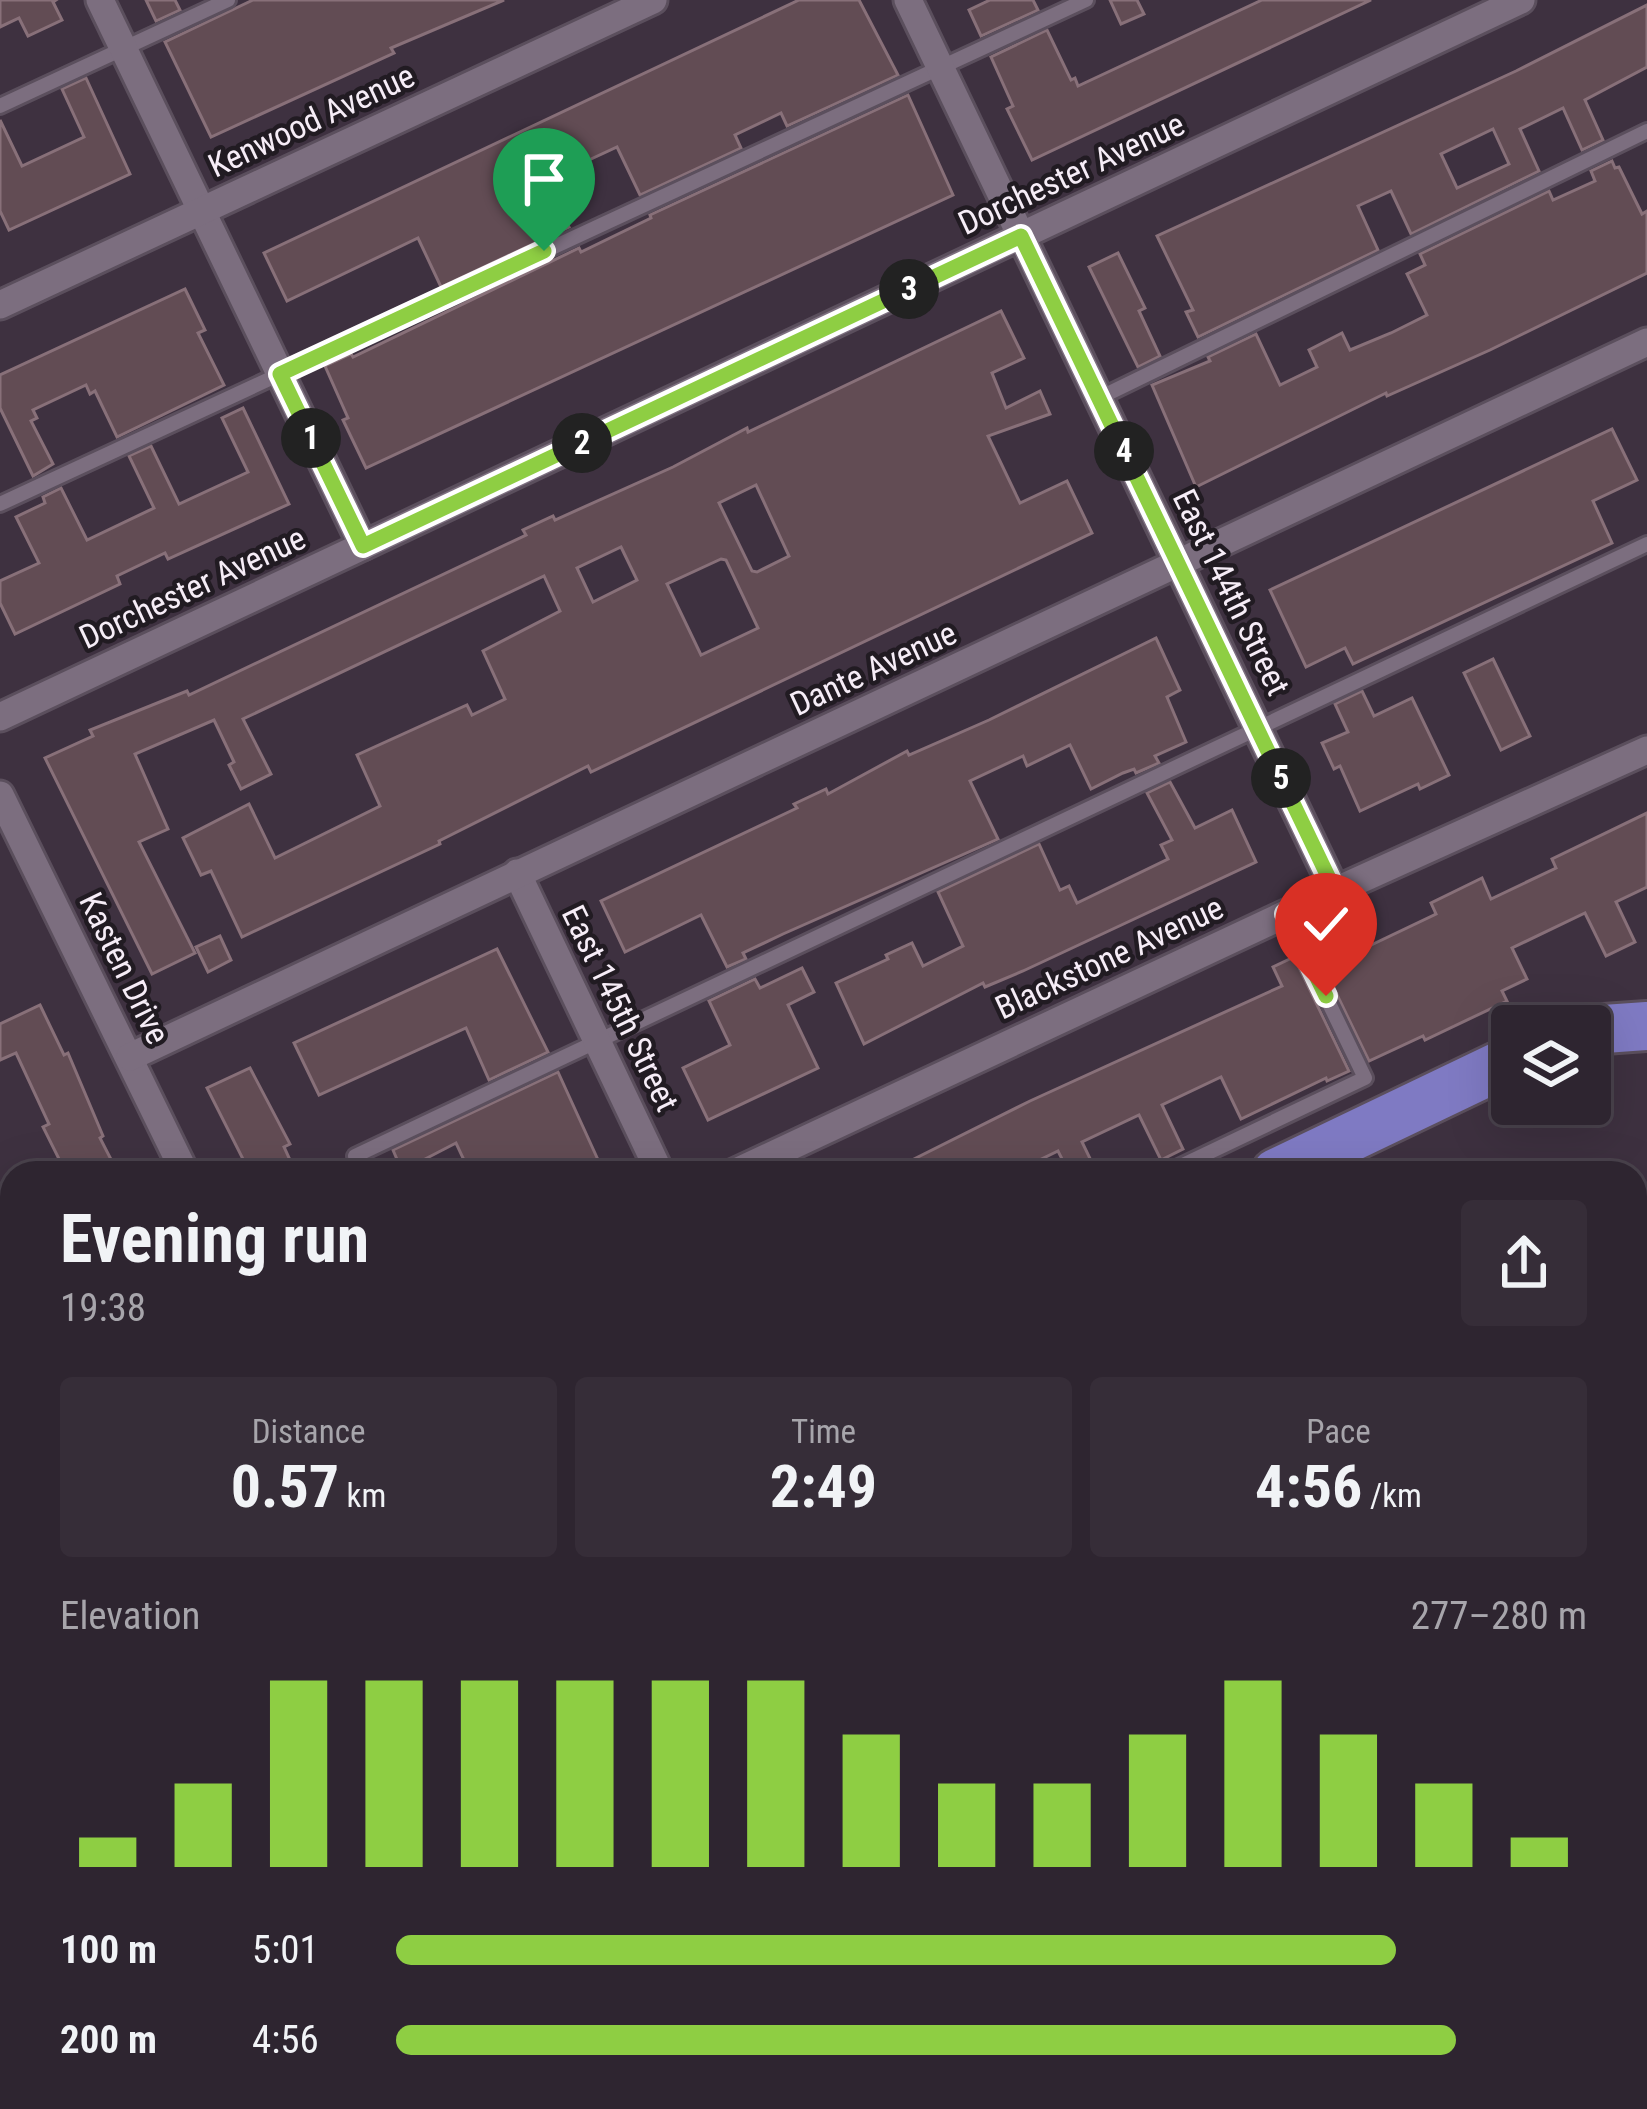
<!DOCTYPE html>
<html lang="en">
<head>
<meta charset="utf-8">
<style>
  :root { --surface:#2e2530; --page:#362d38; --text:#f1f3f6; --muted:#a7a5ab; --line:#49424c; --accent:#8ece43 }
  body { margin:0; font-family:"Roboto Condensed",sans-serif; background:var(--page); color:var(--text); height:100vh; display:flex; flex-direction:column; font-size:45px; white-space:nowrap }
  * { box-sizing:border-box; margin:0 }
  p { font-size:39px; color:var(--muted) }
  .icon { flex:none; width:66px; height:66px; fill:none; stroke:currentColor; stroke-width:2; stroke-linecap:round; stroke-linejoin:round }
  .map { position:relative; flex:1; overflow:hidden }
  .details { position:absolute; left:0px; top:1161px; width:1647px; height:948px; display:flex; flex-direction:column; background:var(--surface); border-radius:36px 36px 0 0; box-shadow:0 12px 48px #0002,0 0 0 3px var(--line) }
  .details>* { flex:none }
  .tools { position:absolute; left:1491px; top:1005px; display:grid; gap:24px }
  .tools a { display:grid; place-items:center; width:120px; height:120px; border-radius:12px; background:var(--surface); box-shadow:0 12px 48px #0002,0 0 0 3px var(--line); font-size:60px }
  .pin { position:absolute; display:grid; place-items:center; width:102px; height:102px; color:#fff; margin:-123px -51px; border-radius:50% 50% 50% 0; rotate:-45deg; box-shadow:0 0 12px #0007 }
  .pin .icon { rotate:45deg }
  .km { position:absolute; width:60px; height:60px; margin:-30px; border-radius:50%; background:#222; color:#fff; font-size:33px; line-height:60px; text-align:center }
  .round { display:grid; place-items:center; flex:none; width:126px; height:126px; border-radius:12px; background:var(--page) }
  .headline { display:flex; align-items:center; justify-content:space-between; height:204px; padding:0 60px }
  h1 { font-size:66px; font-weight:700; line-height:90px }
  .stats { display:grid; grid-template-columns:repeat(3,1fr); gap:18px; height:204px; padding:12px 60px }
  .stats div { display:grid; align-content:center; border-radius:12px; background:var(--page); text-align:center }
  .stats b { font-size:60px; font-weight:700 }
  .stats small { font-size:33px; font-weight:400 }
  .stats p { font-size:33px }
  .chart { height:336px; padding:24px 60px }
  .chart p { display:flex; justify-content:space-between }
  .chart svg { width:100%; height:216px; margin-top:12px; stroke:var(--accent); stroke-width:6 }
  ul { padding:0 60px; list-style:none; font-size:39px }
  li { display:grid; grid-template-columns:192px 144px 1fr; align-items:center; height:90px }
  li i { height:30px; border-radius:15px; background:var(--accent) }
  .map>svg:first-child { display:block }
  .green { fill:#704c47 }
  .building { fill:#624c54; stroke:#887079; stroke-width:3; fill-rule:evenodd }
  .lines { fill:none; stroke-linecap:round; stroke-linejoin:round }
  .service-casing { stroke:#5b4f5d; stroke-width:20 }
  .minor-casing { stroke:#5b4f5d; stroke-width:33 }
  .motorway-casing { stroke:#5b4f5d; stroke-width:54 }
  .service { stroke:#7c6e7f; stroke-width:14 }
  .minor { stroke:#7c6e7f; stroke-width:27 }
  .motorway { stroke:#7f7ac3; stroke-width:48 }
  .route-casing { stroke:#fff; stroke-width:24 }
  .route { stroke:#8ece43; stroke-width:15 }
  .labels { text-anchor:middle; stroke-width:9; stroke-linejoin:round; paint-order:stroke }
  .street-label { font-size:33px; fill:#f6edf7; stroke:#211b22 }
</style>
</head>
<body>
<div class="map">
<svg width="1647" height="2109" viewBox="0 0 1647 2109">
  <rect width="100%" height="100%" fill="#3e3140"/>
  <!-- green -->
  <path class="green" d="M 0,1608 L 12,1633 L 12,2097 L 29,2097 L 0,2106 Z"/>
  <!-- building -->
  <g class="building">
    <path d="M 0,0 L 56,0 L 53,2 L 62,20 L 28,36 L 19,18 L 0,27 Z"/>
    <path d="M 146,0 L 175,0 L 180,10 L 156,21 Z"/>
    <path d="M 253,0 L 504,0 L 391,48 L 394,53 L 211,137 L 165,42 Z"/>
    <path d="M 799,0 L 859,0 L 898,75 L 787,126 L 781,113 L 735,135 L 741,148 L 640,195 L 617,147 L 546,180 L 569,227 L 441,287 L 418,238 L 287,301 L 264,253 Z"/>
    <path d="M 990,0 L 1033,0 L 1038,10 L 981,36 L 969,10 Z"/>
    <path d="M 1110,0 L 1137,0 L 1144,14 L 1121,24 Z"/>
    <path d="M 1262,0 L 1371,0 L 1032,160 L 1007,109 L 1013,106 L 991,57 L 1047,30 L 1071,80 L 1075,78 L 1078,86 Z"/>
    <path d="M 1647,5 L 1647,67 L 1585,100 L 1603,140 L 1582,150 L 1563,108 L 1520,129 L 1539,171 L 1411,234 L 1391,191 L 1358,206 L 1378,250 L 1198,337 L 1186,312 L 1193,310 L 1157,236 L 1516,71 ZM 1493,129 L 1509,164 L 1457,188 L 1441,154 Z"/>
    <path d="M 86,78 L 130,174 L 9,230 L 0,211 L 0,120 L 22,166 L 84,137 L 62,89 Z"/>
    <path d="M 908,95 L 953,195 L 366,468 L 343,420 L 348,418 L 325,366 L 351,354 L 353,357 L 579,248 L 581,252 L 651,218 L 650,215 Z"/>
    <path d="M 1612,161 L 1615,168 L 1619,167 L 1642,214 L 1647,211 L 1647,273 L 1490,350 L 1387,396 L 1386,393 L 1196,487 L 1152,385 L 1210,361 L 1208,357 L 1256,334 L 1280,385 L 1317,367 L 1309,350 L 1342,333 L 1350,350 L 1391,333 L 1427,315 L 1407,274 L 1425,265 L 1420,254 L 1549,191 L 1553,200 L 1595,181 L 1591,171 Z"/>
    <path d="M 1118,253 L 1145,308 L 1139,311 L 1160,356 L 1138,367 L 1089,267 Z"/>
    <path d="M 185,289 L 205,330 L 198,333 L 224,385 L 117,437 L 95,391 L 90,394 L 86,385 L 33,410 L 37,418 L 31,421 L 53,464 L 33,476 L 0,408 L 0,375 Z"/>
    <path d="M 1001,311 L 1024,358 L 992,373 L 1006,408 L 1040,391 L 1050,414 L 988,436 L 1020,503 L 1067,481 L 1092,533 L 591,772 L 588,766 L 439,841 L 440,844 L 242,937 L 211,871 L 201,875 L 183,838 L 249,804 L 275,858 L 380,806 L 357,755 L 467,705 L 472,715 L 505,699 L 483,651 L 560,611 L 544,576 L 243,719 L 271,774 L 241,789 L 229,765 L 234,762 L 214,720 L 135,754 L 168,829 L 139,842 L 195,953 L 152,974 L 45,758 L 93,736 L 90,730 L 187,691 L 189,695 L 526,535 L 523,530 L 553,516 L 555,520 L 673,467 L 747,428 L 748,432 ZM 756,485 L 789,556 L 757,572 L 752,571 L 719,503 ZM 621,547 L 637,580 L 593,602 L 577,568 ZM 721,559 L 726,560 L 758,628 L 701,655 L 667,584 Z"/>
    <path d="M 243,408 L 289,504 L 168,559 L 165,553 L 117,576 L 120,584 L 15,634 L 0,603 L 0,581 L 39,563 L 16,517 L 45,503 L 43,497 L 61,488 L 87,540 L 154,508 L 129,456 L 151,446 L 179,504 L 248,472 L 222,418 Z"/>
    <path d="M 1612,429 L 1637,480 L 1593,501 L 1612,543 L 1353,664 L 1345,648 L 1306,667 L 1270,590 Z"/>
    <path d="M 1156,638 L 1180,690 L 1167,697 L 1186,742 L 1155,756 L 1159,763 L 1136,773 L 1134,769 L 1123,773 L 1091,789 L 1070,745 L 1027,766 L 1023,756 L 970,781 L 998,839 L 783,934 L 743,953 L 746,959 L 727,967 L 701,915 L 625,952 L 601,901 L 797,808 L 794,804 L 826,789 L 828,794 L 907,751 L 909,755 L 989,720 Z"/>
    <path d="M 1493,659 L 1530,736 L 1501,750 L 1464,673 Z"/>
    <path d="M 1362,691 L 1374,716 L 1412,698 L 1449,775 L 1420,789 L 1418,784 L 1360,811 L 1340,766 L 1334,769 L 1322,743 L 1348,732 L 1335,704 Z"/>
    <path d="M 1170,782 L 1195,828 L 1232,810 L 1256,862 L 1023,971 L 985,987 L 983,983 L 864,1044 L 836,983 L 888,959 L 886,955 L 912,943 L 923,966 L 963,946 L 938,892 L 1039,844 L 1060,890 L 1069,886 L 1077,903 L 1168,859 L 1161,845 L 1172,840 L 1147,793 Z"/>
    <path d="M 1647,813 L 1647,887 L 1616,902 L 1635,942 L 1606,956 L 1585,913 L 1512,948 L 1527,979 L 1502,991 L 1507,1001 L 1425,1040 L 1423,1036 L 1369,1061 L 1314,947 L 1338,936 L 1348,956 L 1436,914 L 1431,903 L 1482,878 L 1491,899 L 1556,868 L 1552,859 Z"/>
    <path d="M 220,936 L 231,960 L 208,972 L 196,947 Z"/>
    <path d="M 497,949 L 548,1052 L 489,1080 L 466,1028 L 319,1095 L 294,1043 Z"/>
    <path d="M 1294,957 L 1349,1071 L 1327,1081 L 1326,1078 L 1241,1119 L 1221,1077 L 1162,1105 L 1183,1149 L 1161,1160 L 1139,1115 L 1082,1142 L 1097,1173 L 1069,1173 L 1058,1151 L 1013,1173 L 886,1173 L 1030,1101 L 1282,986 L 1273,967 Z"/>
    <path d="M 802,968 L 814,992 L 788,1005 L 818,1068 L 708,1120 L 683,1068 L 730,1045 L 709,1001 L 755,979 L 760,988 Z"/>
    <path d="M 40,1005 L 64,1055 L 68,1053 L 103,1136 L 100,1138 L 118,1173 L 66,1173 L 43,1127 L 49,1124 L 16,1053 L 0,1060 L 0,1024 Z"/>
    <path d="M 250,1068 L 290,1144 L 284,1147 L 296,1173 L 250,1173 L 207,1088 Z"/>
    <path d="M 558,1072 L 604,1173 L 470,1173 L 456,1143 L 402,1171 L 393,1150 Z"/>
  </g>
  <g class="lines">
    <!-- service casing -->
    <g class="service-casing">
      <g id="service">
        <path d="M 0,106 L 228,0"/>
        <path d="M 1099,398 L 1647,131"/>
        <path d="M 0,504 L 1086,0"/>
        <path d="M 355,1156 L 1647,544"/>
        <path d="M 1166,1173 L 1365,1078 L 1286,914"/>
      </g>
    </g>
    <!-- minor casing -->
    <g class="minor-casing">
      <g id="minor">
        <path d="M 100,0 L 363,546"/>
        <path d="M 908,0 L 1335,891"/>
        <path d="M 0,305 L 653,0"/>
        <path d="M 0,717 L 1521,0"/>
        <path d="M 0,795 L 185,1173"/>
        <path d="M 517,873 L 660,1173"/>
        <path d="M 130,1057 L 1647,342"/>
        <path d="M 734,1173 L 1335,891 L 1647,750"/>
        <path d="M 0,1530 L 12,1555"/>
        <path d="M 1635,2052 L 1647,2052"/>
        <path d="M 829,2097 L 835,2109"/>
        <path d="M 1066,2097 L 1072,2109"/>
        <path d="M 19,2109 L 55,2097"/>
        <path d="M 775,2109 L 802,2097"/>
      </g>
    </g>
    <!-- motorway casing -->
    <g class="motorway-casing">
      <g id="motorway">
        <path d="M 1590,1030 L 1647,1026"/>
        <path d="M 1276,1173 L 1512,1060"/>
        <path d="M 1635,1532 L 1647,1526"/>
        <path d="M 1635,1625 L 1647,1619"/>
        <path d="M 1635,1988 L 1647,1986"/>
        <path d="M 333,2109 L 367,2097"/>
        <path d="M 510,2109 L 539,2097"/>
      </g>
    </g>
    <!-- service -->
    <use href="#service" class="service"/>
    <!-- minor -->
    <use href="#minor" class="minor"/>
    <!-- motorway -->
    <use href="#motorway" class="motorway"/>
  </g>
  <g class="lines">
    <!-- route casing -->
    <g class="route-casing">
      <path id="route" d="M 544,251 L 280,374 L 363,546 L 1021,236 L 1335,891 L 1286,914 L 1326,996"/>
    </g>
    <!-- route -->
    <use href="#route" class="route"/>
  </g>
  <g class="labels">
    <!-- street labels -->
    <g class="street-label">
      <text transform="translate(311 120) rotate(-25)" y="12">Kenwood Avenue</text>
      <text transform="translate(1071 173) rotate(-25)" y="12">Dorchester Avenue</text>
      <text transform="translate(192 587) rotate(-25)" y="12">Dorchester Avenue</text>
      <text transform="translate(1232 592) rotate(64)" y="12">East 144th Street</text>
      <text transform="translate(873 668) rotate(-25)" y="12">Dante Avenue</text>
      <text transform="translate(1109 957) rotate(-25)" y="12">Blackstone Avenue</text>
      <text transform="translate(125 968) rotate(64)" y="12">Kasten Drive</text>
      <text transform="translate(621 1008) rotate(64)" y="12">East 145th Street</text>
    </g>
  </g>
</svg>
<div class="tools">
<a><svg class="icon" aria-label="layers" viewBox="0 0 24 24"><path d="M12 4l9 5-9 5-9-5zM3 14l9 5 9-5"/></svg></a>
</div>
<div class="pin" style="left:544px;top:251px;background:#1e9e55"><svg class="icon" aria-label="arrive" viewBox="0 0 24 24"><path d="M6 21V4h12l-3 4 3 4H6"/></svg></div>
<div class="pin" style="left:1326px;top:996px;background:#d93025"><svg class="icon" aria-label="check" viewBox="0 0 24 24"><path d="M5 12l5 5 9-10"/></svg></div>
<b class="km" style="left:311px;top:438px">1</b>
<b class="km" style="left:582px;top:443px">2</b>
<b class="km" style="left:909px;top:289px">3</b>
<b class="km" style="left:1124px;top:451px">4</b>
<b class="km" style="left:1281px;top:778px">5</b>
<section class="details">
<div class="headline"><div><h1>Evening run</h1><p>19:38</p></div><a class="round"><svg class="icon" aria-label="share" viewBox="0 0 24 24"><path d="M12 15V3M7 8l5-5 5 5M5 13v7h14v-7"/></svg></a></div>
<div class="stats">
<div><p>Distance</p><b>0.57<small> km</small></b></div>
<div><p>Time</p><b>2:49</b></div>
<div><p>Pace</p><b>4:56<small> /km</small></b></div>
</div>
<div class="chart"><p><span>Elevation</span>277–280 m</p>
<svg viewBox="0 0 160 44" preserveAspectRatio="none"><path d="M5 44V38M15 44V27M25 44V6M35 44V6M45 44V6M55 44V6M65 44V6M75 44V6M85 44V17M95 44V27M105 44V27M115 44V17M125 44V6M135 44V17M145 44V27M155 44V38"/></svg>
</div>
<ul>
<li><b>100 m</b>5:01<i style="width:84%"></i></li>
<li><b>200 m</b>4:56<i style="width:89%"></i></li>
</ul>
</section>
</div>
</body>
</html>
